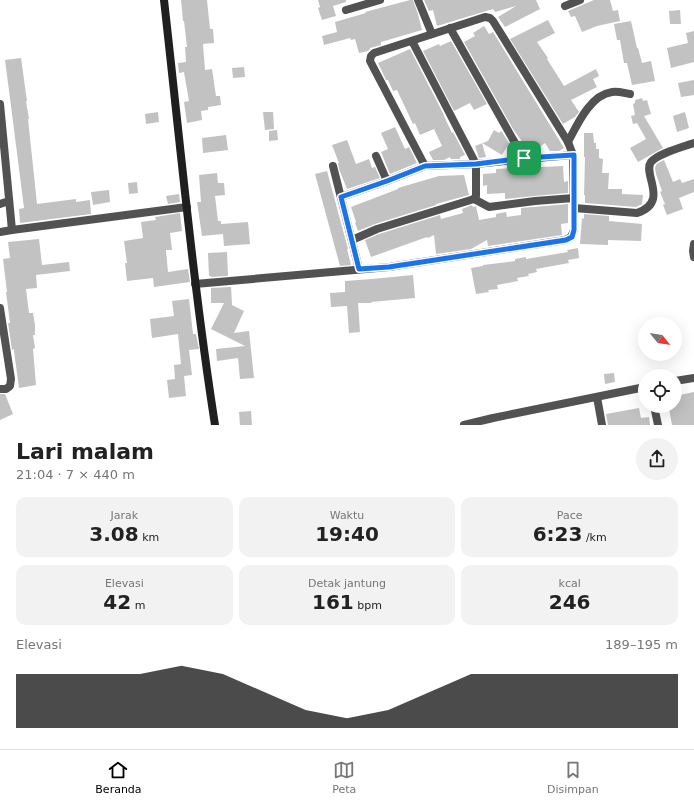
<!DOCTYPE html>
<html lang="id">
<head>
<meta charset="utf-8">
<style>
  :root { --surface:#fff; --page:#f2f2f2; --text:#222; --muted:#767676; --line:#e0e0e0; --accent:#000 }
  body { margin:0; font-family:"DejaVu Sans",sans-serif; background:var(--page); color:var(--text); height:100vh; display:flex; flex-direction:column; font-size:15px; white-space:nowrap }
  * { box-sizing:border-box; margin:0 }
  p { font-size:13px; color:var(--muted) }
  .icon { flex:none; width:22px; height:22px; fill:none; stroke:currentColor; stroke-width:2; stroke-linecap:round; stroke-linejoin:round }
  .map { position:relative; height:425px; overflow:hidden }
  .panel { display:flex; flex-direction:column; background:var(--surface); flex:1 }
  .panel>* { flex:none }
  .needle { width:26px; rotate:120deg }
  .buttons { position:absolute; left:638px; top:317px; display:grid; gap:8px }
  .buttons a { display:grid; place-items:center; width:44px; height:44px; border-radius:50%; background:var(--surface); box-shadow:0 4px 16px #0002; font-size:20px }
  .pin { position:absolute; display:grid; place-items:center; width:34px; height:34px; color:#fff; margin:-17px; border-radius:8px; box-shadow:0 2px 6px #0006 }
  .round { display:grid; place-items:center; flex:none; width:42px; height:42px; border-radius:21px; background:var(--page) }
  .headline { display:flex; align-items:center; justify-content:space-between; height:68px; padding:0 16px }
  h1 { font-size:22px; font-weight:700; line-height:30px }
  .metrics { display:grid; grid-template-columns:repeat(3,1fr); gap:6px; height:68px; padding:4px 16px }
  .metrics div { display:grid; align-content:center; border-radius:10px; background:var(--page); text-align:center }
  .metrics b { font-size:20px; font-weight:700 }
  .metrics small { font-size:11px; font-weight:400 }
  .metrics p { font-size:11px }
  .chart { height:112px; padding:8px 16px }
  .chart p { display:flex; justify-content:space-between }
  .chart svg { width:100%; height:72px; margin-top:4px; fill:var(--accent); opacity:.7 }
  .menu { display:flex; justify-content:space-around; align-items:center; height:56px; border-top:1px solid var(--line); background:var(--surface); font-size:11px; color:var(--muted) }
  .menu a { display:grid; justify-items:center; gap:2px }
  .menu .current { color:var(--accent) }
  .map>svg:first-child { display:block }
  .building { fill:#c2c2c2 }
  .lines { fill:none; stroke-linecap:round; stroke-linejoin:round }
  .street { stroke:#525252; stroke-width:8 }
  .secondary { stroke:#1f1f1f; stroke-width:8 }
  .route-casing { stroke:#fff; stroke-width:8 }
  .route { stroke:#1a73e8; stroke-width:5 }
</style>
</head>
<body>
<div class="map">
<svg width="694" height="425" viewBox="0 0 694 425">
  <rect width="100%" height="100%" fill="#fff"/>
  <!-- building -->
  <g class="building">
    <path d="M 181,0 L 207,0 L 210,29 L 213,29 L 214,43 L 203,44 L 205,70 L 212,69 L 216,96 L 220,96 L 221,105 L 208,107 L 208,110 L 201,111 L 202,120 L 187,123 L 184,102 L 189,101 L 184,72 L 179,73 L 178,63 L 186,62 L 185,47 L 187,47 L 184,21 L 183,21 Z"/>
    <path d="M 318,0 L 346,0 L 346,2 L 333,6 L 336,16 L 322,20 L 318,8 L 320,7 Z"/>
    <path d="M 410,0 L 413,0 L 418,14 L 422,30 L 381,42 L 381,45 L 370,48 L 370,49 L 368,51 L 359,53 L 355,39 L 351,40 L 350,38 L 324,45 L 322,36 L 337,32 L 335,22 L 366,13 L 365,12 Z"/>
    <path d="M 424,0 L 536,0 L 540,9 L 505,27 L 498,17 L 516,6 L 495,12 L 493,9 L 483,12 L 437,26 L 433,10 L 429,11 Z"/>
    <path d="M 594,0 L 610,0 L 613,11 L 618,10 L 620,21 L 597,26 L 582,32 L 575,16 L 571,17 L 568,11 Z"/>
    <path d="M 680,10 L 681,24 L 670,24 L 669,11 Z"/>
    <path d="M 548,20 L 555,33 L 537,42 L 548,58 L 547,59 L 564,86 L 596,69 L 599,76 L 593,79 L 597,87 L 571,100 L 579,112 L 575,117 L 563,124 L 510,39 Z"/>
    <path d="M 631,21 L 637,48 L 638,48 L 642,63 L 651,61 L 655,81 L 632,85 L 627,63 L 624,63 L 620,40 L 617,40 L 614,24 Z"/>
    <path d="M 484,26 L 489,34 L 493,32 L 564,148 L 559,151 L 550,151 L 545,143 L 531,153 L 527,146 L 526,147 L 513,129 L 464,42 L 475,36 L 473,33 Z"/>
    <path d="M 694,31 L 694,62 L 671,68 L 667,48 L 688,43 L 686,33 Z"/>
    <path d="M 451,41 L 487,104 L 474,110 L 470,103 L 454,111 L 423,51 L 439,44 L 440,46 Z"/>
    <path d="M 410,49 L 444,115 L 444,116 L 452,133 L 453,132 L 465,155 L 460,157 L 460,159 L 451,159 L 450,157 L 444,160 L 433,160 L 429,152 L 442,146 L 434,129 L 420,135 L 415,123 L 413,124 L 397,90 L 393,91 L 388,80 L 386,80 L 378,63 Z"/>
    <path d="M 21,58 L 27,101 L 26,101 L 29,119 L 28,119 L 37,204 L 76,199 L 76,202 L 90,200 L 91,214 L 20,223 L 19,209 L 24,208 L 11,106 L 5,60 Z"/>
    <path d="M 244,67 L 245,77 L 233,78 L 232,68 Z"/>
    <path d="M 694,80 L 694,95 L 681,97 L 678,83 Z"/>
    <path d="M 642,98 L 643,101 L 647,100 L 651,114 L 644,116 L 663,148 L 638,162 L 630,148 L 646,139 L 637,123 L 633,124 L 631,116 L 635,115 L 633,104 L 635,103 L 635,100 Z"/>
    <path d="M 158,112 L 159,122 L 146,124 L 145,114 Z"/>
    <path d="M 263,112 L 273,112 L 274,129 L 265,130 Z"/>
    <path d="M 685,112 L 689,128 L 677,132 L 673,116 Z"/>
    <path d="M 395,127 L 405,149 L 409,147 L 417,163 L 390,174 L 381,152 L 388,149 L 381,133 Z"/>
    <path d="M 277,130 L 278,140 L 269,141 L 269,131 Z"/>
    <path d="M 494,130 L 499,133 L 501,131 L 502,132 L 509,143 L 502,155 L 482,143 L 486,157 L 479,158 L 475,146 L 488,141 Z"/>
    <path d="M 584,133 L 593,133 L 594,143 L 596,143 L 596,149 L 599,149 L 599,158 L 603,159 L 602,173 L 609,173 L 608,189 L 622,189 L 622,194 L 643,195 L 642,204 L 636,207 L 585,203 L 585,195 L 584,195 L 585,157 L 584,157 Z"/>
    <path d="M 226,135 L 228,150 L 203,153 L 202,138 Z"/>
    <path d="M 347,140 L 356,164 L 369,159 L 372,168 L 375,167 L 380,178 L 347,189 L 339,169 L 338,163 L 339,163 L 332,145 Z"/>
    <path d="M 664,160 L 673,182 L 680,179 L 682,183 L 694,179 L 694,192 L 679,198 L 683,209 L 667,215 L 663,205 L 665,204 L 660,192 L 662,191 L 656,174 L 655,168 L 656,165 L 658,163 Z"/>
    <path d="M 563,166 L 564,182 L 568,181 L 568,193 L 534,196 L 505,199 L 505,193 L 487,194 L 487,185 L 483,186 L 483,174 L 496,173 L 496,169 Z"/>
    <path d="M 327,171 L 348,249 L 347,249 L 351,265 L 340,266 L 315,174 Z"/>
    <path d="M 217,173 L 218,183 L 224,183 L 225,195 L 215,196 L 218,221 L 221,221 L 221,224 L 248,222 L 250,244 L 224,246 L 223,234 L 202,236 L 197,202 L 201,202 L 199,175 Z"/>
    <path d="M 464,175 L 469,195 L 436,204 L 436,205 L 375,224 L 358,231 L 355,223 L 356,222 L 351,207 L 398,189 L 398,188 L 439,176 Z"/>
    <path d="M 137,182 L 138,193 L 129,194 L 128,183 Z"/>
    <path d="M 109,190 L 110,202 L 93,205 L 91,192 Z"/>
    <path d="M 179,194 L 180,202 L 168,204 L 166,196 Z"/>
    <path d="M 568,204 L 568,223 L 561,224 L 562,235 L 488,246 L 487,240 L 471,249 L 436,254 L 434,235 L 428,238 L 427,237 L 371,257 L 365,240 L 379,234 L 440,215 L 441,219 L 463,213 L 462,209 L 472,205 L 473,207 L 476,206 L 479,220 L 496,217 L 496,214 L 506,212 L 507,217 L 521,215 L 521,208 Z"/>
    <path d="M 180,213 L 182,231 L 170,233 L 172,250 L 166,250 L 168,272 L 188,269 L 190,282 L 154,287 L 153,278 L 127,281 L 125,263 L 127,263 L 124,241 L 143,238 L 141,222 L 156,220 L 155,217 Z"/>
    <path d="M 584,214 L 609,216 L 609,221 L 642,224 L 641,241 L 608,240 L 608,245 L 580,244 L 582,218 L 584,219 Z"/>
    <path d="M 39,239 L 42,265 L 69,262 L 70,271 L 36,275 L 37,288 L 26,289 L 29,313 L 33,313 L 35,325 L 35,335 L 33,335 L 35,348 L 33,349 L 36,385 L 19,388 L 14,351 L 14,349 L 12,350 L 8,323 L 10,323 L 6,292 L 7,292 L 3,259 L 10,258 L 8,242 Z"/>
    <path d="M 578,248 L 579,258 L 568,260 L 569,263 L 536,269 L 537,272 L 528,274 L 529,276 L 517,278 L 518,281 L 497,285 L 498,289 L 488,290 L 489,292 L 476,294 L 471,268 L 483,266 L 483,265 L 515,261 L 515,259 L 526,257 L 526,259 L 568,252 L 567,250 Z"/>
    <path d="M 227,252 L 228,276 L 211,277 L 211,276 L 209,276 L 208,253 Z"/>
    <path d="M 413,275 L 415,298 L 371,302 L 372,303 L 358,303 L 360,332 L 349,333 L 347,306 L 331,307 L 330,293 L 345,292 L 345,281 L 372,279 Z"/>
    <path d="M 231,286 L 232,305 L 244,311 L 234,333 L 249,331 L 254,378 L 240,379 L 238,358 L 217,361 L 216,349 L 245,346 L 211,329 L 224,303 L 211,303 L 211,288 L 229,287 L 231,287 Z"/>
    <path d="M 189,299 L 193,334 L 196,334 L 199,349 L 189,350 L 192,375 L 184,376 L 186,396 L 169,398 L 167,380 L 175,379 L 174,365 L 181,364 L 178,334 L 152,338 L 150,319 L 174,316 L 172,301 Z"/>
    <path d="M 614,373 L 615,382 L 605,384 L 604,374 Z"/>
    <path d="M 694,392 L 694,425 L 672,425 L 669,409 L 670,409 L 670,406 L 675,406 L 675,396 Z"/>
    <path d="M 0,394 L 5,394 L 13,414 L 0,420 Z"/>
    <path d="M 639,408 L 641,418 L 649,417 L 650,425 L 608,425 L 606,414 Z"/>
    <path d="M 251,411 L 252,425 L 240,425 L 239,412 Z"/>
  </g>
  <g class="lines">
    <!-- street -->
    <g class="street">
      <path d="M 418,0 L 432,34"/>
      <path d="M 565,6 L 580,0"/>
      <path d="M 346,10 L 380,0"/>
      <path d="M 450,28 L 524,159"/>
      <path d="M 0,104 L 12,230"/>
      <path d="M 568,142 C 577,125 590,95 612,92 C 618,91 624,93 630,94"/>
      <path d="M 376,156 L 387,181"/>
      <path d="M 333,166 L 359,269"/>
      <path d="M 341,197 L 387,181 L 425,166"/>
      <path d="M 474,199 L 489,207 L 535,201 L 574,198"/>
      <path d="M 0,204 L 9,201"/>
      <path d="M 574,208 L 637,213 C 670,202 642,174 651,162 C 659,153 683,147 694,143"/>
      <path d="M 0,232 L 12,230 L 187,207"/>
      <path d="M 352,240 L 377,229 L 474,199 L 476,196 L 476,164 L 412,41"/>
      <path d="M 694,244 L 693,251 L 694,257"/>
      <path d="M 195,284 L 389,267 L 565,240 L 571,237 L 574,230 L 574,208 L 573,155 L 568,142 L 493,21 L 490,18 L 485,17 L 374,53 L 371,56 L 370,61 L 425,166 L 476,164 L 524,159 L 573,155"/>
      <path d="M 0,308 L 11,379 L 10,386 L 6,389 L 0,389"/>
      <path d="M 675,381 L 694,378"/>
      <path d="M 597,397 L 602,425"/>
      <path d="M 654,406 L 658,425"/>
      <path d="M 464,425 L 493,418 L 645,387"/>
    </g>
    <!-- secondary -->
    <path class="secondary" d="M 164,0 C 180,142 193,284 215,425"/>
  </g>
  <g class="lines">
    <!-- route casing -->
    <g class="route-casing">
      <path id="route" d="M 574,155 L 574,230 L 572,237 L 566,240 L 389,267 L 359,269 L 341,197 L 387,181 L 425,166 L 476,164 L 524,158 Z"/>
    </g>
    <!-- route -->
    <use href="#route" class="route"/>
  </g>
</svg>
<div class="buttons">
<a><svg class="needle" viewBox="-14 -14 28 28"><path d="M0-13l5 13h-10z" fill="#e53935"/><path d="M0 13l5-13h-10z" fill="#767676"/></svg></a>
<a><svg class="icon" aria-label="locate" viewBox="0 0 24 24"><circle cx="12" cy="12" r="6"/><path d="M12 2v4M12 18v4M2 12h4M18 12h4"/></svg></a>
</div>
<div class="pin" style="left:524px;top:158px;background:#1e9e55"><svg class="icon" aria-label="arrive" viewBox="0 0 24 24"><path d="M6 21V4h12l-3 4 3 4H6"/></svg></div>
</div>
<section class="panel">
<div class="headline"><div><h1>Lari malam</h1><p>21:04 · 7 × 440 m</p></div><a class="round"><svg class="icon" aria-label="share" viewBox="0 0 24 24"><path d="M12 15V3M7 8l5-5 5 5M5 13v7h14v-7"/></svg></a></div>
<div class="metrics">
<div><p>Jarak</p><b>3.08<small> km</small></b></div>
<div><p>Waktu</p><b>19:40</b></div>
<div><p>Pace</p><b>6:23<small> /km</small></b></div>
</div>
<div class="metrics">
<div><p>Elevasi</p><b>42<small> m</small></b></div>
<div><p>Detak jantung</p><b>161<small> bpm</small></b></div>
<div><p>kcal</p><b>246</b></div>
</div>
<div class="chart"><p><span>Elevasi</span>189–195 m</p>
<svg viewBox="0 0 160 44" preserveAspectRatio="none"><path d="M0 44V11L10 11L20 11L30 11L40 6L50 11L60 22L70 33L80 38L90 33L100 22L110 11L120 11L130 11L140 11L150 11L160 11V44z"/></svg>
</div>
</section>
<nav class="menu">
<a class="current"><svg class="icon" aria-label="home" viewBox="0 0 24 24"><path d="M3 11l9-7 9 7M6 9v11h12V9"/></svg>Beranda</a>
<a><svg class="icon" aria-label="map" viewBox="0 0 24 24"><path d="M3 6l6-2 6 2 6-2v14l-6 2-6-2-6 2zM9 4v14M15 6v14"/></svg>Peta</a>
<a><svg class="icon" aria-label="saved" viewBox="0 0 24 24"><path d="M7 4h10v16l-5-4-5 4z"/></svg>Disimpan</a>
</nav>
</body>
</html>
